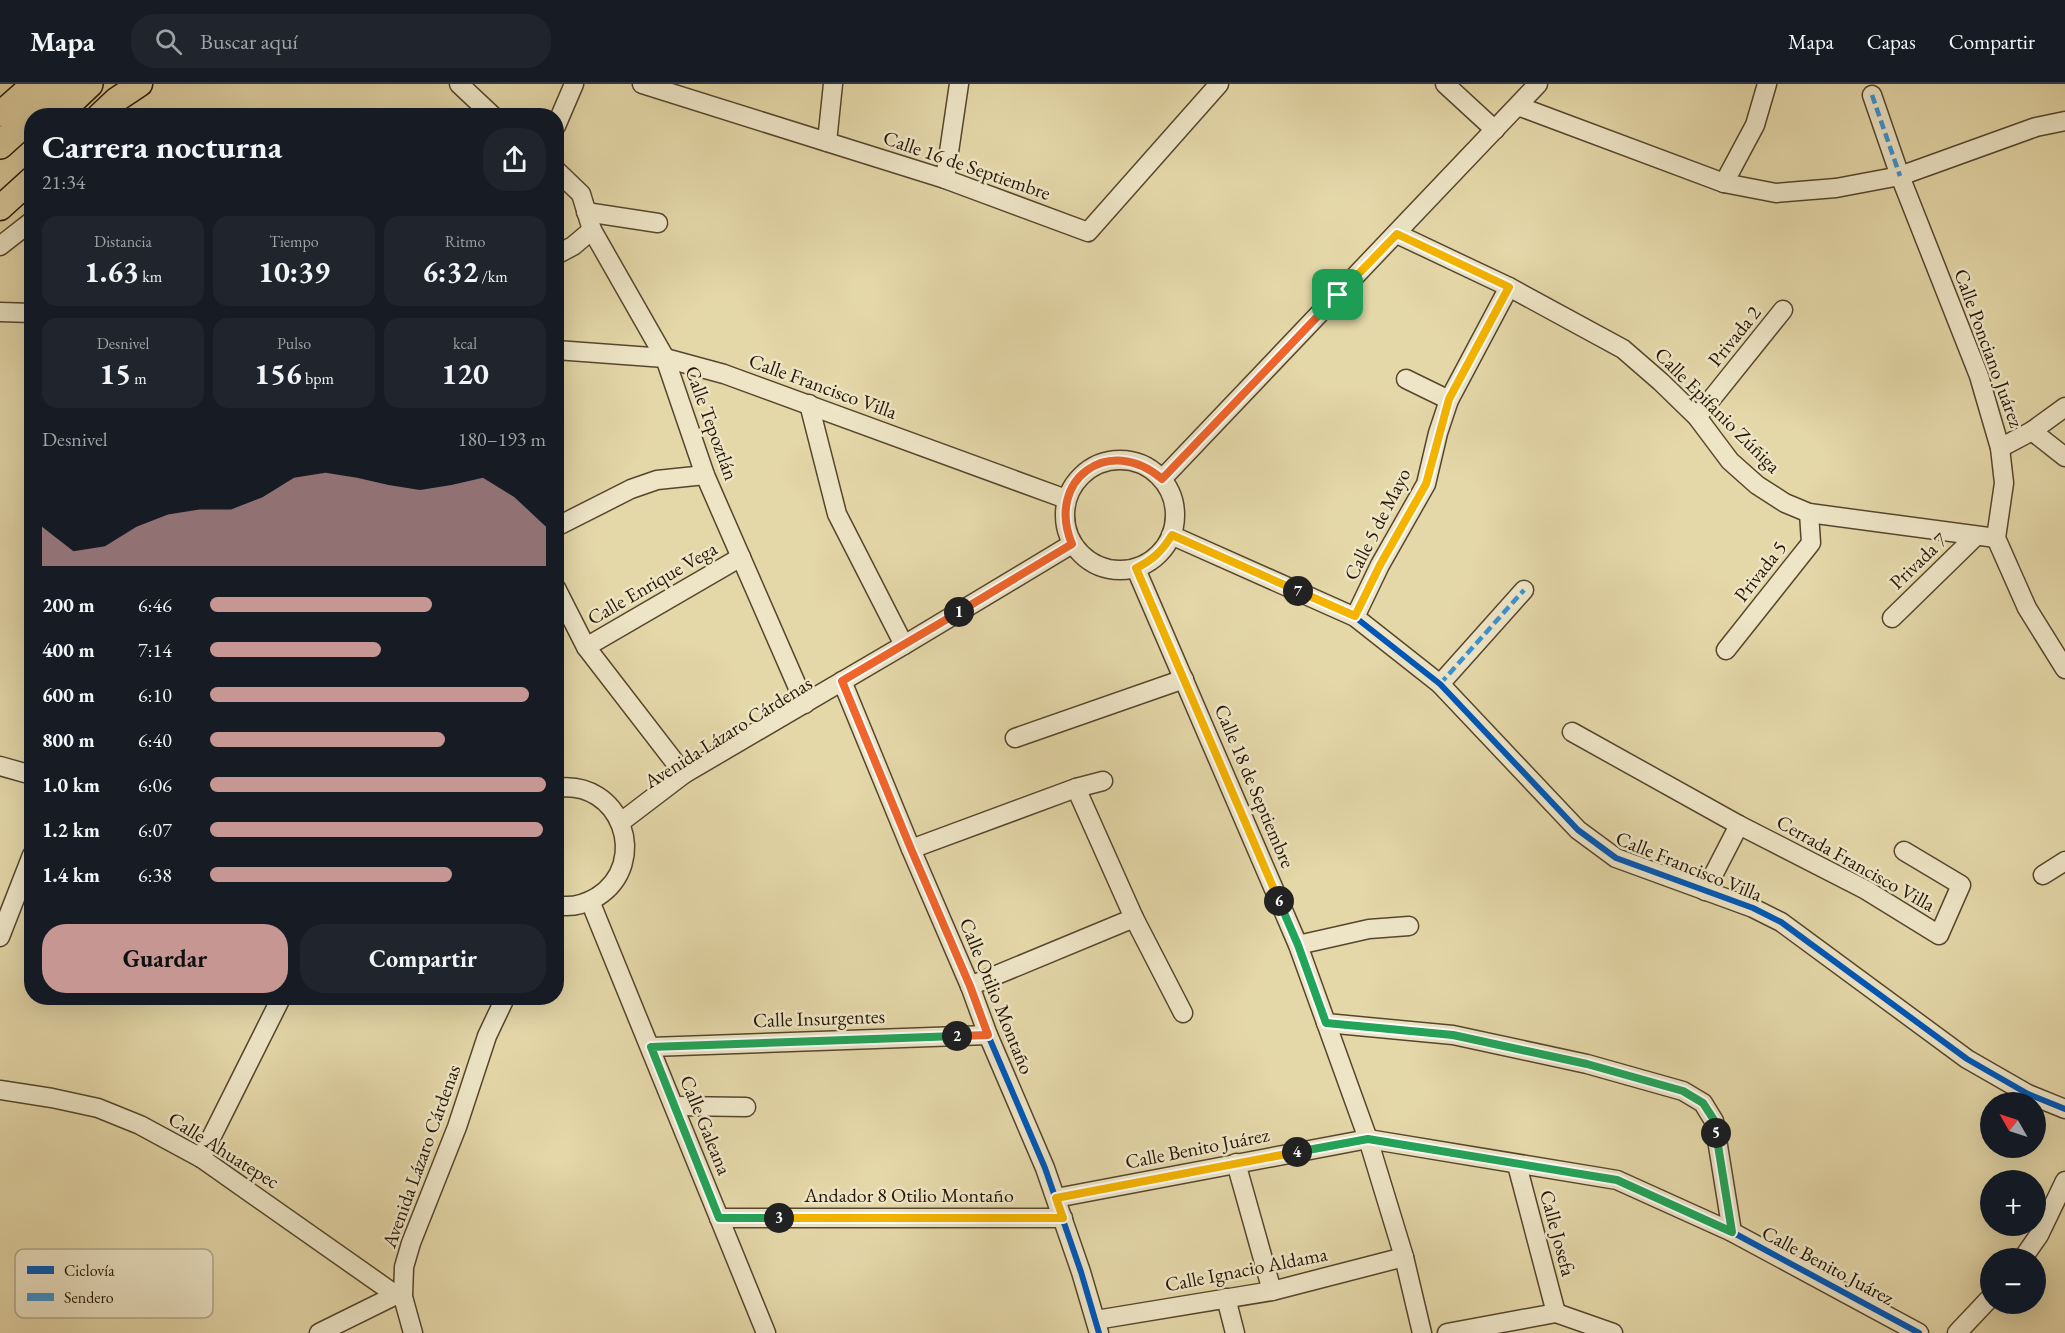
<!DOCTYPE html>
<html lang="es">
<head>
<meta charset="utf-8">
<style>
  :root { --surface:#171b24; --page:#20242c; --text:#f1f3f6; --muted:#9ea1a6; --line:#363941; --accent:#c59692 }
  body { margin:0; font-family:"EB Garamond",serif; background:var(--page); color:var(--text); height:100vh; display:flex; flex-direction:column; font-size:22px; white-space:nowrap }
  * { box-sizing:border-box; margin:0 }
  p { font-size:20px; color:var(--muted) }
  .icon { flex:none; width:33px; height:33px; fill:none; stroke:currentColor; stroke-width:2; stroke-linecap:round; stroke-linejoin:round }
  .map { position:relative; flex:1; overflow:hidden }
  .side { position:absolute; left:24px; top:24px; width:540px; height:897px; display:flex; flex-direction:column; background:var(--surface); border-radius:24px; box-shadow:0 6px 24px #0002 }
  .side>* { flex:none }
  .needle { width:39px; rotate:309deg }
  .tools { position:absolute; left:1980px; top:1008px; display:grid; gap:12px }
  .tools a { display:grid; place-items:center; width:66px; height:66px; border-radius:50%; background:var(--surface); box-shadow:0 6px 24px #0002; font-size:30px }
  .pin { position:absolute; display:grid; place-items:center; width:51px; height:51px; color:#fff; margin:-26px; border-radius:12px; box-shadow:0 3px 9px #0006 }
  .km { position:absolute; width:30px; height:30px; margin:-15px; border-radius:50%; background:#222; color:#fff; font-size:16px; line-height:30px; text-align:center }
  .round { display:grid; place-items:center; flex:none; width:63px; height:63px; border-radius:24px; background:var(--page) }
  .summary { display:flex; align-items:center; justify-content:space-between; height:102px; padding:0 18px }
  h1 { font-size:33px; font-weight:700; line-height:45px }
  .stats { display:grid; grid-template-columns:repeat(3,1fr); gap:9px; height:102px; padding:6px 18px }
  .stats div { display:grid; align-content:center; border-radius:15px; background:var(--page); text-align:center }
  .stats b { font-size:30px; font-weight:700 }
  .stats small { font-size:16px; font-weight:400 }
  .stats p { font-size:16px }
  .chart { height:168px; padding:12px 18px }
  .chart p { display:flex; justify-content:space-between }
  .chart svg { width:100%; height:108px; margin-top:6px; fill:var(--accent); opacity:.7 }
  .primary-button { display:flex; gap:12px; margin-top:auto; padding:12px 18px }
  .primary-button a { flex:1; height:69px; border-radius:24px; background:var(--accent); color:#111; font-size:24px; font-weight:700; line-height:69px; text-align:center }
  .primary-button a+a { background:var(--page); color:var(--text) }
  ul { padding:0 18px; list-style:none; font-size:20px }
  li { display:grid; grid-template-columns:96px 72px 1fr; align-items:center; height:45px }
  li i { height:15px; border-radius:8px; background:var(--accent) }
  header { display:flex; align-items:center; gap:36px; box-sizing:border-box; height:84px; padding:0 30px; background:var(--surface); border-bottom:2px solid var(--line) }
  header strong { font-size:28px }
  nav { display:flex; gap:33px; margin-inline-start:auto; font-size:21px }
  .search { width:420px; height:54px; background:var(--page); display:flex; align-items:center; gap:15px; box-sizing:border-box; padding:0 21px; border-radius:24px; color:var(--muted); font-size:22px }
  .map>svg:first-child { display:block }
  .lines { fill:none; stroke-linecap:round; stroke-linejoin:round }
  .minor-casing { stroke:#56462d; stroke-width:21 }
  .major-casing { stroke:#261604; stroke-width:27 }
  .highway-casing { stroke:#261604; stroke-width:30 }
  .minor { stroke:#ede5c6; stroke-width:18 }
  .major { stroke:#e4d7a8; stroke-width:24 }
  .highway { stroke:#e4d7a8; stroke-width:27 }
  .quiet { stroke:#3b93d1; stroke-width:4.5; stroke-dasharray:9 4.5; stroke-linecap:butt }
  .cycleway-casing { stroke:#ede5c6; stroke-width:10 }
  .cycleway { stroke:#0057b8; stroke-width:6 }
  .split-1-casing { stroke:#fff; stroke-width:12 }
  .split-2-casing { stroke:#fff; stroke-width:12 }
  .split-3-casing { stroke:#fff; stroke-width:12 }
  .split-4-casing { stroke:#fff; stroke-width:12 }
  .split-5-casing { stroke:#fff; stroke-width:12 }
  .split-6-casing { stroke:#fff; stroke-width:12 }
  .split-7-casing { stroke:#fff; stroke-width:12 }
  .split-8-casing { stroke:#fff; stroke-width:12 }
  .split-1 { stroke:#f0652b; stroke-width:8 }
  .split-2 { stroke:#f0652b; stroke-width:8 }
  .split-3 { stroke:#22a559; stroke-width:8 }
  .split-4 { stroke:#f5b400; stroke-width:8 }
  .split-5 { stroke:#22a559; stroke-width:8 }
  .split-6 { stroke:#22a559; stroke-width:8 }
  .split-7 { stroke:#f5b400; stroke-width:8 }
  .split-8 { stroke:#f5b400; stroke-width:8 }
  .labels { text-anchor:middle; stroke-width:5; stroke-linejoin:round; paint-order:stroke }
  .street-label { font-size:20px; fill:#261604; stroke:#ede5c6 }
  .key { fill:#ede5c6; stroke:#b1a78c; stroke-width:1.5 }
  .key-label { font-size:16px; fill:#261604 }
</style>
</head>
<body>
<header>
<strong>Mapa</strong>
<div class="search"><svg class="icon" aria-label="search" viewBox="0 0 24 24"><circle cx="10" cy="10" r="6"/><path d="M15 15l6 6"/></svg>Buscar aquí</div>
<nav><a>Mapa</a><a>Capas</a><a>Compartir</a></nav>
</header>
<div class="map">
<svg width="2065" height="1249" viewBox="0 0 2065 1249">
  <rect width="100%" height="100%" fill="#e4d7a8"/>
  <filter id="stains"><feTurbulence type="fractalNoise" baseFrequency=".00333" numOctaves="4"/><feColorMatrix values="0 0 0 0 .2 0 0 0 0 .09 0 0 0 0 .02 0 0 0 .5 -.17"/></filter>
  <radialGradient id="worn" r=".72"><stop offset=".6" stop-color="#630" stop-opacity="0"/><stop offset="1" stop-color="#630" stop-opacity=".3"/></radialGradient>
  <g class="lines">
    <!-- minor casing -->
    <g class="minor-casing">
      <g id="minor">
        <path d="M 459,0 L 493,32"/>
        <path d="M 642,0 L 945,95 L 1088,148 L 1219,0"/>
        <path d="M 1445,0 L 1495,46"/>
        <path d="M 1872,11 L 1900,92 L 1979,292 L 2000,364 L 2004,399 L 1996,454 L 2027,524 L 2065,585"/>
        <path d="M 1518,22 L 1724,99 L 1776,109 L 1836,104 L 1900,92 L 2036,43 L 2065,37"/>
        <path d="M 556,42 L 574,0"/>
        <path d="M 827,58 L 833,0"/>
        <path d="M 556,86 L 581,110 L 592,146 L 665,274 L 705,391 L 805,620"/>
        <path d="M 945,95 L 959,0"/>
        <path d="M 1724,99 L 1755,41 L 1767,0"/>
        <path d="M 586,128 L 658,139"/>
        <path d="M 1397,150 L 1509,203 L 1623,265 L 1661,298 L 1697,333 L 1730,377 L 1757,401 L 1785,419 L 1809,429 L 1996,454"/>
        <path d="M 0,162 L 32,137"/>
        <path d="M 556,171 L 573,162 L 592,146"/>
        <path d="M 0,228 L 32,229"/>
        <path d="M 556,266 L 665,274 L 724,290 L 1066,415"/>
        <path d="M 1406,295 L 1449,316"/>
        <path d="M 809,320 L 837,430 L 904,561"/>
        <path d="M 1697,333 L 1783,226"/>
        <path d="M 2032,347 L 2065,373"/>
        <path d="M 2000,364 L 2032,347 L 2065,323"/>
        <circle cx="1120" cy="431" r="55"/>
        <path d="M 1162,395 L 1538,0"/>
        <path d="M 556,443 L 631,405 L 657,396 L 705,391"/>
        <path d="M 1171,451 L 1355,533 L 1440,600 L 1578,746 L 1616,774 L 1753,824 L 1781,838 L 1967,975 L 2028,1010 L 2065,1025"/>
        <path d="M 1136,485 L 1298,861 L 1368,1055 L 1404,1173 L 1422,1249"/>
        <path d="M 556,504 L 586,563 L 684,690"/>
        <path d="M 1355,533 L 1380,481 L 1426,400 L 1438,349 L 1449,316 L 1509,203"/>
        <path d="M 1892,534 L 1975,453"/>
        <path d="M 586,563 L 741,473"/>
        <path d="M 1726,566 L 1811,459 L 1809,429"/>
        <path d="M 842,597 L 911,765 L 970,902 L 988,951 L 1045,1084 L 1081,1188 L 1099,1249"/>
        <path d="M 1440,600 L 1524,506"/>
        <path d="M 1572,648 L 1739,741 L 1866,806 L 1939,851 L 1961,801 L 1904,767"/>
        <path d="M 1015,654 L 1184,595"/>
        <path d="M 0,682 L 32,691"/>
        <path d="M 556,704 C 621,694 651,779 597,813 C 585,820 570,824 556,821"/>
        <path d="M 1076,704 L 1134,834 L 1183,929"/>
        <path d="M 621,738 L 684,690 L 904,561 L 1072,460"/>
        <path d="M 911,765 L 1076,704 L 1103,697"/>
        <path d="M 2043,791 L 2065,777"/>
        <path d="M 1705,807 L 1739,741"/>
        <path d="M 590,817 L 766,1249"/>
        <path d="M 0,853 L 32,771"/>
        <path d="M 1298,861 L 1369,845 L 1409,842"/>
        <path d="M 970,902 L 1134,834"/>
        <path d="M 1326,939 L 1453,951 L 1587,980 L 1683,1007 L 1703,1019 L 1714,1037 L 1732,1148"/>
        <path d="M 651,963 L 988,951"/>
        <path d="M 0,1006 L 52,1014 L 98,1024 L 140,1041 L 201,1074 L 396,1211 L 403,1213"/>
        <path d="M 675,1022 L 746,1023"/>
        <path d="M 201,1074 L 281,914"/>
        <path d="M 1236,1079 L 1272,1207"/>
        <path d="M 1517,1081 L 1556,1229"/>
        <path d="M 1056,1114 L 1368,1055 L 1617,1096 L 1732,1148 L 1919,1249"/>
        <path d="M 719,1134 L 1063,1134"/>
        <path d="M 2023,1174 L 2039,1151 L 2065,1097"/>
        <path d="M 1226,1214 L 1235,1249"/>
        <path d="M 1096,1236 L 1272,1207 L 1404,1173"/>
        <path d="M 319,1249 L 396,1211"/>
        <path d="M 413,1249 L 403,1213 L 404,1183 L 411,1159 L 457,1043 L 487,952 L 505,914"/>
        <path d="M 1447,1249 L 1556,1229 L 1613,1249"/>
        <path d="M 1957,1249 L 1990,1214"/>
      </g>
    </g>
    <!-- major casing -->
    <g class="major-casing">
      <g id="major">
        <path d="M 0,30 L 34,0"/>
        <path d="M 99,32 L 116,16 L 140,0"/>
        <path d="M 0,124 L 32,95"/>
      </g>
    </g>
    <!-- highway casing -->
    <g class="highway-casing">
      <g id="highway">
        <path d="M 32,32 L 62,3"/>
        <path d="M 55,32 L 89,0"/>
        <path d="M 0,61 L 32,32"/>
      </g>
    </g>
    <!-- minor -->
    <use href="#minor" class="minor"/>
    <!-- major -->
    <use href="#major" class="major"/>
    <!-- highway -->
    <use href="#highway" class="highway"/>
    <!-- quiet -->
    <g class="quiet">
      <path d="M 1872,11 L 1900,92"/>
      <path d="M 1440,600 L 1524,506"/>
    </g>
    <!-- cycleway casing -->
    <g class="cycleway-casing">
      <g id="cycleway">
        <path d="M 1171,451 L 1355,533 L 1440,600 L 1578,746 L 1616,774 L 1753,824 L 1781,838 L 1967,975 L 2028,1010 L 2065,1025"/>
        <path d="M 842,597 L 911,765 L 970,902 L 988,951 L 1045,1084 L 1081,1188 L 1099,1249"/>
        <path d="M 1056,1114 L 1368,1055 L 1617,1096 L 1732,1148 L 1919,1249"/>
      </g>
    </g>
    <!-- cycleway -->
    <use href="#cycleway" class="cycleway"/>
  </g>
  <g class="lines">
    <!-- split-1 casing -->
    <g class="split-1-casing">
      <path id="split-1" d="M 959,528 L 1072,460 C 1045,396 1109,349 1162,395 L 1338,211"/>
    </g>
    <!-- split-2 casing -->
    <g class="split-2-casing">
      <path id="split-2" d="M 957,952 L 988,951 L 970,902 L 911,765 L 842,597 L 959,528"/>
    </g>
    <!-- split-3 casing -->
    <g class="split-3-casing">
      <path id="split-3" d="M 779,1134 L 719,1134 L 651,963 L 957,952"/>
    </g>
    <!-- split-4 casing -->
    <g class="split-4-casing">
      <path id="split-4" d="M 779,1134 L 1063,1134 L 1056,1114 L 1297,1068"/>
    </g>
    <!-- split-5 casing -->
    <g class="split-5-casing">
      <path id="split-5" d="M 1297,1068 L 1368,1055 L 1617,1096 L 1732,1148 L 1716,1049"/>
    </g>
    <!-- split-6 casing -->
    <g class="split-6-casing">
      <path id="split-6" d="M 1279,817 L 1298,861 L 1326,939 L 1453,951 L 1587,980 L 1683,1007 L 1703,1019 L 1714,1036 L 1716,1049"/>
    </g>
    <!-- split-7 casing -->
    <g class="split-7-casing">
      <path id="split-7" d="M 1279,817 L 1136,484 C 1153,476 1162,467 1172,451 L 1298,507"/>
    </g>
    <!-- split-8 casing -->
    <g class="split-8-casing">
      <path id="split-8" d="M 1298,507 L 1355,532 L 1380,481 L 1426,400 L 1449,315 L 1509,203 L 1397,150 L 1338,211"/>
    </g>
    <!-- split-1 -->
    <use href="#split-1" class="split-1"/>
    <!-- split-2 -->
    <use href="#split-2" class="split-2"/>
    <!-- split-3 -->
    <use href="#split-3" class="split-3"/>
    <!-- split-4 -->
    <use href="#split-4" class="split-4"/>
    <!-- split-5 -->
    <use href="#split-5" class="split-5"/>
    <!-- split-6 -->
    <use href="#split-6" class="split-6"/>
    <!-- split-7 -->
    <use href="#split-7" class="split-7"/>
    <!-- split-8 -->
    <use href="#split-8" class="split-8"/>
  </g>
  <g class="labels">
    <!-- street labels -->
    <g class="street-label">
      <text transform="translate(967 81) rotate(19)" y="7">Calle 16 de Septiembre</text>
      <text transform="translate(1734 252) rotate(-51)" y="7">Privada 2</text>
      <text transform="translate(1989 264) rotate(70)" y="7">Calle Ponciano Juárez</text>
      <text transform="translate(823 302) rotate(20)" y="7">Calle Francisco Villa</text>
      <text transform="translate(1718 326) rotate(45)" y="7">Calle Epifanio Zúñiga</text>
      <text transform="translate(712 339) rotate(70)" y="7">Calle Tepoztlán</text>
      <text transform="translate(1377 440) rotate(-63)" y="7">Calle 5 de Mayo</text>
      <text transform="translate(1918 477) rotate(-44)" y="7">Privada 7</text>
      <text transform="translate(1760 487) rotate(-52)" y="7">Privada 5</text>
      <text transform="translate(652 499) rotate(-30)" y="7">Calle Enrique Vega</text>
      <text transform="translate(728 648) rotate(-32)" y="7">Avenida Lázaro Cárdenas</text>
      <text transform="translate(1255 702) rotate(67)" y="7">Calle 18 de Septiembre</text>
      <text transform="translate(1856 779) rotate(29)" y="7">Cerrada Francisco Villa</text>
      <text transform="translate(1689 782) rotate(22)" y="7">Calle Francisco Villa</text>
      <text transform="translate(997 912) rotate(68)" y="7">Calle Otilio Montaño</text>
      <text transform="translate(819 934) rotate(-2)" y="7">Calle Insurgentes</text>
      <text transform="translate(706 1041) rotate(68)" y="7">Calle Galeana</text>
      <text transform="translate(1197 1064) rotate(-11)" y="7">Calle Benito Juárez</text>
      <text transform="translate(224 1066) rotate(32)" y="7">Calle Ahuatepec</text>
      <text transform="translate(421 1072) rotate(-70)" y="7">Avenida Lázaro Cárdenas</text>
      <text x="909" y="1118">Andador 8 Otilio Montaño</text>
      <text transform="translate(1558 1149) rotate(75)" y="7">Calle Josefa</text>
      <text transform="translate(1828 1181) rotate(28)" y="7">Calle Benito Juárez</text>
      <text transform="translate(1246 1185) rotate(-11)" y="7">Calle Ignacio Aldama</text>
    </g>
  </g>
  <!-- legend -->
  <rect x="15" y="1165" width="198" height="69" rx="9" class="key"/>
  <rect x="27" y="1182" width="27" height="8" fill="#0057b8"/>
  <rect x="27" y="1209" width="27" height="8" fill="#3b93d1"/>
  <g class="key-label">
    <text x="64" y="1192">Ciclovía</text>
    <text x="64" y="1219">Sendero</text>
  </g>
  <rect width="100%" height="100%" filter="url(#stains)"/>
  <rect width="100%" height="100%" fill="url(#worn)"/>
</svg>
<div class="tools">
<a><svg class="needle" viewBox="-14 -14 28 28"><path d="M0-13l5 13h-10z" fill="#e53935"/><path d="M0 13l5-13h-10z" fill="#9ea1a6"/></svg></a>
<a>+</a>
<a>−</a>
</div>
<div class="pin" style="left:1338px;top:211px;background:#1e9e55"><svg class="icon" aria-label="arrive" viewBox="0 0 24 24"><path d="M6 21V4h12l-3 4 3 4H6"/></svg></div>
<b class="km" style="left:959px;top:528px">1</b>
<b class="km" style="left:957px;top:952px">2</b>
<b class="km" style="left:779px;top:1134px">3</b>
<b class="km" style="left:1297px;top:1068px">4</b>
<b class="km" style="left:1716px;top:1049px">5</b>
<b class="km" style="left:1279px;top:817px">6</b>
<b class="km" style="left:1298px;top:507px">7</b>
<section class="side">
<div class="summary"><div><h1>Carrera nocturna</h1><p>21:34</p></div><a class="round"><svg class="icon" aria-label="share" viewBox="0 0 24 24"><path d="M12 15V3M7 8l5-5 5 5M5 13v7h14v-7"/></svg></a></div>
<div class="stats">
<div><p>Distancia</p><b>1.63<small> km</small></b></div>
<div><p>Tiempo</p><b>10:39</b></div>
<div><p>Ritmo</p><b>6:32<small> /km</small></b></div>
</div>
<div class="stats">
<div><p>Desnivel</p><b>15<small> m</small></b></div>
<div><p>Pulso</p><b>156<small> bpm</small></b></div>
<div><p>kcal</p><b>120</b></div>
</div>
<div class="chart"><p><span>Desnivel</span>180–193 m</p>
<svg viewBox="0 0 160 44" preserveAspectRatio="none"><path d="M0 44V28L10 38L20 36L30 28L40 23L50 21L60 21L70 16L80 8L90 6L100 8L110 11L120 13L130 11L140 8L150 16L160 28V44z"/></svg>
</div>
<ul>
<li><b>200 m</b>6:46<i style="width:66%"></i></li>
<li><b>400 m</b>7:14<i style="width:51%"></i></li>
<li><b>600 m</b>6:10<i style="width:95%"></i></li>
<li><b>800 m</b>6:40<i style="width:70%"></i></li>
<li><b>1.0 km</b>6:06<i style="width:100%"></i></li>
<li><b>1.2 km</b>6:07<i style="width:99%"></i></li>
<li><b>1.4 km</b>6:38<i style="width:72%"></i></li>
</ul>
<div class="primary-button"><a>Guardar</a><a>Compartir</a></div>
</section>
</div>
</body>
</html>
